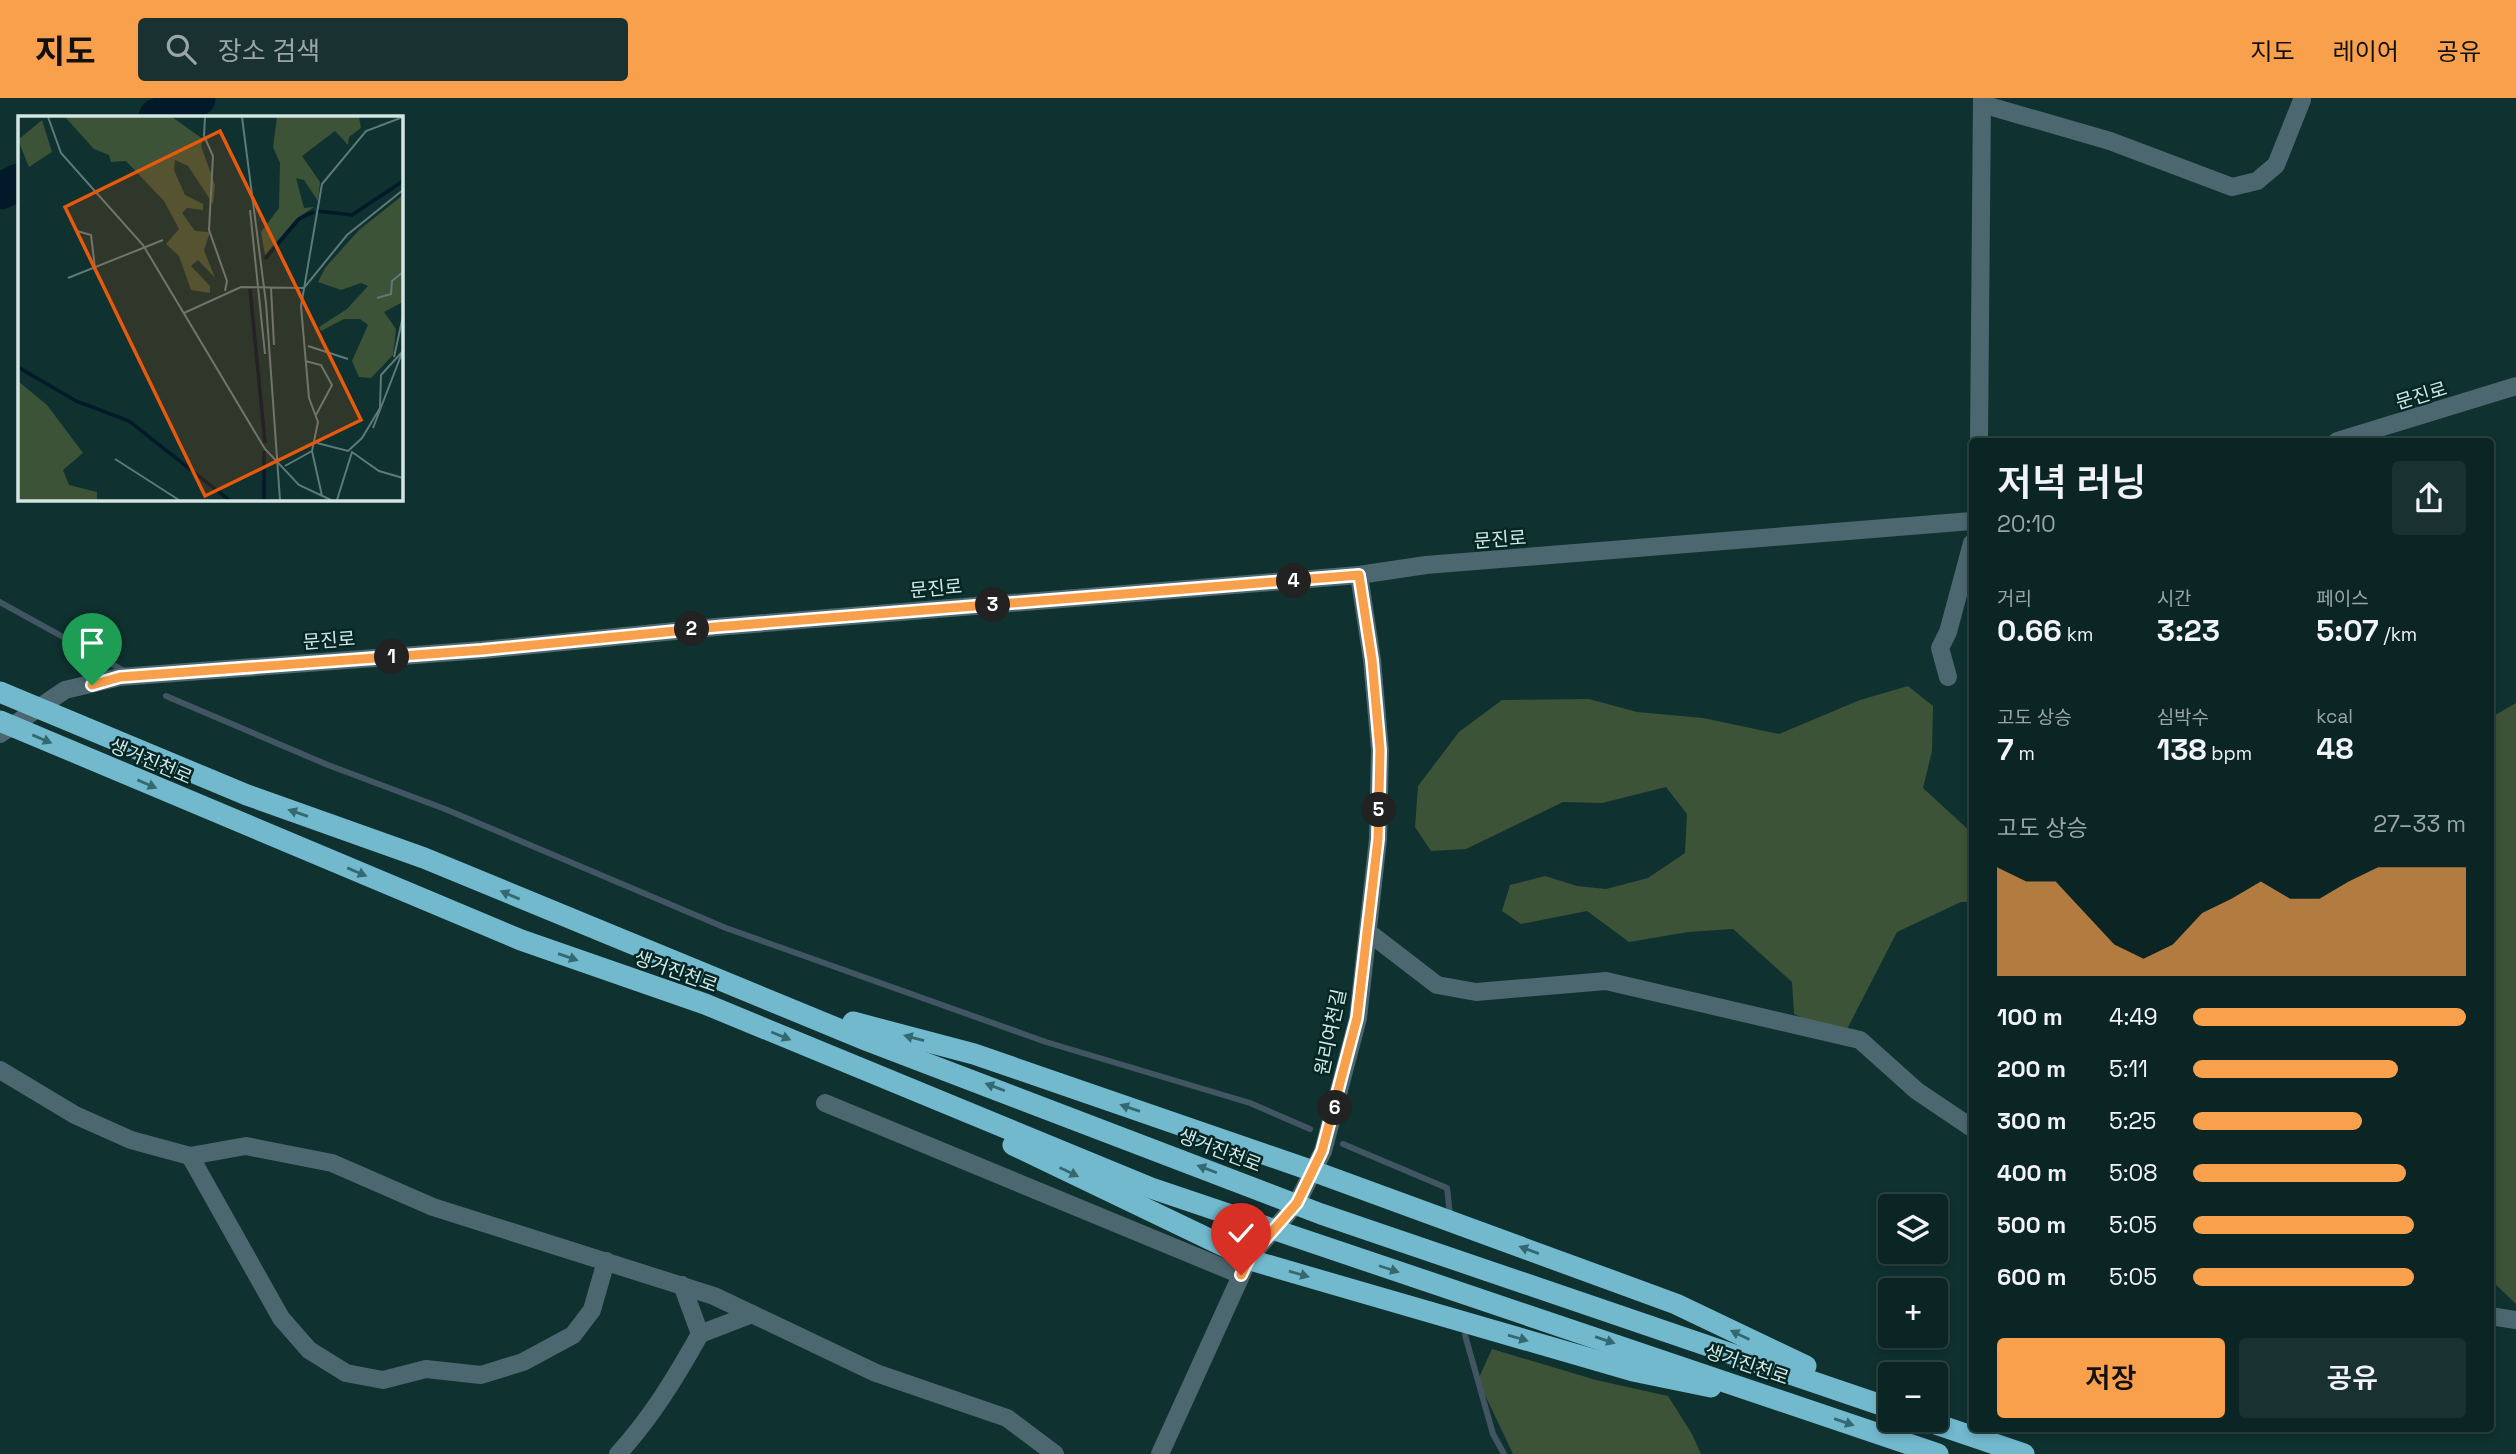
<!DOCTYPE html>
<html lang="ko">
<head>
<meta charset="utf-8">
<style>
  :root { --surface:#0b2524; --page:#193131; --text:#f1f3f6; --muted:#9aa5a6; --line:#2b4241; --accent:#f9a04c }
  body { margin:0; font-family:"Space Grotesk","Noto Sans KR",sans-serif; background:var(--page); color:var(--text); height:100vh; display:flex; flex-direction:column; font-size:26px; white-space:nowrap }
  * { box-sizing:border-box; margin:0 }
  p { font-size:23px; color:var(--muted) }
  .icon { flex:none; width:38px; height:38px; fill:none; stroke:currentColor; stroke-width:2; stroke-linecap:round; stroke-linejoin:round }
  .map { position:relative; flex:1; overflow:hidden }
  .sheet { position:absolute; left:1969px; top:340px; width:525px; height:994px; display:flex; flex-direction:column; background:var(--surface); border-radius:7px; box-shadow:0 4px 10px #0003,0 0 0 2px var(--line) }
  .sheet>* { flex:none }
  .fabs { position:absolute; left:1878px; top:1096px; display:grid; gap:14px }
  .fabs a { display:grid; place-items:center; width:70px; height:70px; border-radius:7px; background:var(--surface); box-shadow:0 4px 10px #0003,0 0 0 2px var(--line); font-size:35px }
  .pin { position:absolute; display:grid; place-items:center; width:60px; height:60px; color:#fff; margin:-72px -30px; border-radius:50% 50% 50% 0; rotate:-45deg; box-shadow:0 0 7px #0007 }
  .pin .icon { rotate:45deg }
  .km { position:absolute; width:35px; height:35px; margin:-18px; border-radius:50%; background:#222; color:#fff; font-size:19px; line-height:35px; text-align:center }
  .round { display:grid; place-items:center; flex:none; width:74px; height:74px; border-radius:7px; background:var(--page) }
  .summary { display:flex; align-items:center; justify-content:space-between; height:119px; padding:0 28px }
  h1 { font-size:38px; font-weight:600; line-height:52px }
  .figures { display:grid; grid-template-columns:repeat(3,1fr); gap:10px; height:119px; padding:7px 28px }
  .figures div { display:grid; align-content:center }
  .figures b { font-size:30px; font-weight:600 }
  .figures small { font-size:19px; font-weight:400 }
  .figures p { font-size:19px }
  .chart { height:196px; padding:14px 28px }
  .chart p { display:flex; justify-content:space-between }
  .chart svg { width:100%; height:126px; margin-top:7px; fill:var(--accent); opacity:.7 }
  .cta { display:flex; gap:14px; margin-top:auto; padding:14px 28px }
  .cta a { flex:1; height:80px; border-radius:7px; background:var(--accent); color:#111; font-size:28px; font-weight:600; line-height:80px; text-align:center }
  .cta a+a { background:var(--page); color:var(--text) }
  ul { padding:0 28px; list-style:none; font-size:23px }
  li { display:grid; grid-template-columns:112px 84px 1fr; align-items:center; height:52px }
  li i { height:18px; border-radius:9px; background:var(--accent) }
  header { display:flex; align-items:center; gap:42px; box-sizing:border-box; height:98px; padding:0 35px; background:var(--accent); color:#111 }
  header strong { font-size:33px }
  nav { display:flex; gap:38px; margin-inline-start:auto; font-size:24px }
  .search { width:490px; height:63px; background:var(--page); display:flex; align-items:center; gap:18px; box-sizing:border-box; padding:0 24px; border-radius:7px; color:var(--muted); font-size:26px }
  .map>svg:first-child { display:block }
  .green { fill:#3d5337 }
  .lines { fill:none; stroke-linecap:round; stroke-linejoin:round }
  .stream { stroke:#415662; stroke-width:6 }
  .river { stroke:#02192a; stroke-width:37 }
  .minor { stroke:#4c676f; stroke-width:18 }
  .highway { stroke:#72b9cd; stroke-width:21 }
  .oneway { fill:#356971 }
  .route-casing { stroke:#fff; stroke-width:14 }
  .route { stroke:#f9a04c; stroke-width:9 }
  .labels { text-anchor:middle; stroke-width:5; stroke-linejoin:round; paint-order:stroke }
  .street-label { font-size:19px; fill:#d3e6e4; stroke:#042726 }
  .inset-river { fill:none; stroke:#02192a; stroke-width:3.5 }
  .inset-road { fill:none; stroke:#5d7978; stroke-width:2 }
  .view { fill:#e8590c; fill-opacity:0.15; stroke:#e8590c; stroke-width:3.5 }
  .inset-edge { fill:none; stroke:#d3e6e4; stroke-width:3.5 }
</style>
</head>
<body>
<header>
<strong>지도</strong>
<div class="search"><svg class="icon" aria-label="search" viewBox="0 0 24 24"><circle cx="10" cy="10" r="6"/><path d="M15 15l6 6"/></svg>장소 검색</div>
<nav><a>지도</a><a>레이어</a><a>공유</a></nav>
</header>
<div class="map">
<svg width="2516" height="1356" viewBox="0 0 2516 1356">
  <rect width="100%" height="100%" fill="#0f3130"/>
  <!-- green -->
  <g class="green">
    <path d="M 1908,588 L 1933,608 L 1932,653 L 1923,690 L 1972,735 L 1972,804 L 1961,804 L 1897,834 L 1844,937 L 1794,916 L 1792,884 L 1733,831 L 1688,834 L 1629,844 L 1587,813 L 1521,826 L 1502,813 L 1510,787 L 1545,778 L 1577,788 L 1606,791 L 1648,780 L 1685,755 L 1687,716 L 1666,689 L 1602,705 L 1563,704 L 1466,751 L 1431,753 L 1415,729 L 1418,688 L 1459,634 L 1502,602 L 1589,601 L 1637,614 L 1703,620 L 1779,636 L 1860,602 Z"/>
    <path d="M 2516,605 L 2516,1206 L 2490,1181 L 2490,620 Z"/>
    <path d="M 1492,1251 L 1596,1282 L 1668,1298 L 1692,1336 L 1701,1356 L 1513,1356 L 1478,1282 Z"/>
  </g>
  <g class="lines">
    <!-- stream -->
    <g class="stream">
      <path d="M 0,504 L 121,571"/>
      <path d="M 166,598 L 328,667 L 445,711 L 726,830 L 1046,944 L 1250,1005 L 1310,1031"/>
      <path d="M 1343,1046 L 1447,1090 L 1450,1117"/>
      <path d="M 1465,1237 L 1493,1336 L 1504,1356"/>
    </g>
    <!-- river -->
    <g class="river">
      <path d="M 157,19 L 197,0"/>
      <path d="M 0,93 L 19,84"/>
    </g>
    <!-- minor -->
    <g class="minor">
      <path d="M 1982,6 L 2110,43 L 2232,89 L 2257,83 L 2276,67 L 2302,2"/>
      <path d="M 1979,343 L 1982,0"/>
      <path d="M 2337,343 L 2516,288"/>
      <path d="M 1948,579 L 1940,550 L 1948,534 L 1972,445"/>
      <path d="M 0,636 L 65,592 L 120,579 L 482,552 L 716,529 L 1359,477 L 1426,467 L 1972,423"/>
      <path d="M 1368,834 L 1437,887 L 1476,894 L 1606,883 L 1860,942 L 1917,993 L 1972,1030"/>
      <path d="M 0,972 L 75,1017 L 131,1042 L 190,1058 L 246,1048 L 332,1065 L 433,1109 L 714,1198 L 876,1275 L 1007,1320 L 1055,1356"/>
      <path d="M 825,1005 L 1241,1177"/>
      <path d="M 190,1058 L 281,1220 L 309,1252 L 346,1275 L 383,1282 L 426,1271 L 481,1277 L 523,1264 L 573,1237 L 592,1212 L 606,1163"/>
      <path d="M 682,1187 L 700,1236 L 752,1216"/>
      <path d="M 2490,1218 L 2516,1222"/>
      <path d="M 618,1356 C 651,1320 676,1279 700,1236"/>
      <path d="M 1160,1356 L 1249,1160 L 1297,1105 L 1323,1053 L 1358,920 L 1378,741 L 1380,652 L 1372,562 L 1359,477"/>
    </g>
    <!-- highway -->
    <g class="highway">
      <path d="M 0,594 L 247,697 L 424,760 L 868,943 L 1321,1116 L 1890,1310"/>
      <path d="M 0,623 L 521,842 L 705,906 L 1151,1090 L 1938,1356"/>
      <path d="M 853,924 L 974,956 L 1313,1073 L 1676,1206 L 1806,1268"/>
      <path d="M 1013,1047 L 1257,1164 L 1633,1273 L 1711,1289"/>
      <path d="M 1921,1321 L 2024,1356"/>
    </g>
  </g>
  <!-- one-way arrows -->
  <defs><path id="oneway-solid" d="M-6-.8H1V-3.2L6.5 0L1 3.2V.8H-6Z" transform="scale(1.75)"/></defs>
  <g class="oneway">
    <use href="#oneway-solid" transform="translate(42 641) rotate(23)"/>
    <use href="#oneway-solid" transform="translate(147 686) rotate(23)"/>
    <use href="#oneway-solid" transform="translate(298 715) rotate(-161)"/>
    <use href="#oneway-solid" transform="translate(357 774) rotate(23)"/>
    <use href="#oneway-solid" transform="translate(510 797) rotate(-157)"/>
    <use href="#oneway-solid" transform="translate(568 859) rotate(19)"/>
    <use href="#oneway-solid" transform="translate(781 938) rotate(22)"/>
    <use href="#oneway-solid" transform="translate(914 940) rotate(-165)"/>
    <use href="#oneway-solid" transform="translate(995 989) rotate(-159)"/>
    <use href="#oneway-solid" transform="translate(1130 1010) rotate(-161)"/>
    <use href="#oneway-solid" transform="translate(1207 1071) rotate(-159)"/>
    <use href="#oneway-solid" transform="translate(1069 1074) rotate(26)"/>
    <use href="#oneway-solid" transform="translate(1529 1152) rotate(-160)"/>
    <use href="#oneway-solid" transform="translate(1389 1171) rotate(18)"/>
    <use href="#oneway-solid" transform="translate(1299 1176) rotate(16)"/>
    <use href="#oneway-solid" transform="translate(1740 1237) rotate(-154)"/>
    <use href="#oneway-solid" transform="translate(1518 1240) rotate(16)"/>
    <use href="#oneway-solid" transform="translate(1605 1242) rotate(19)"/>
    <use href="#oneway-solid" transform="translate(1844 1324) rotate(19)"/>
  </g>
  <g class="lines">
    <!-- route casing -->
    <g class="route-casing">
      <path id="route" d="M 92,587 L 120,579 L 482,552 L 716,529 L 1359,477 L 1372,562 L 1380,652 L 1378,741 L 1357,920 L 1322,1053 L 1297,1105 L 1249,1160 L 1241,1177"/>
    </g>
    <!-- route -->
    <use href="#route" class="route"/>
  </g>
  <g class="labels">
    <!-- street labels -->
    <g class="street-label">
      <text transform="translate(2421 297) rotate(-17)" y="7">문진로</text>
      <text transform="translate(1500 441) rotate(-4)" y="7">문진로</text>
      <text transform="translate(936 490) rotate(-5)" y="7">문진로</text>
      <text transform="translate(329 542) rotate(-4)" y="7">문진로</text>
      <text transform="translate(151 663) rotate(23)" y="7">생거진천로</text>
      <text transform="translate(676 873) rotate(20)" y="7">생거진천로</text>
      <text transform="translate(1330 934) rotate(-78)" y="7">원리여천길</text>
      <text transform="translate(1220 1052) rotate(21)" y="7">생거진천로</text>
      <text transform="translate(1747 1266) rotate(19)" y="7">생거진천로</text>
    </g>
  </g>
  <!-- overview -->
  <g transform="translate(18 18)">
    <rect width="385" height="385" fill="#0f3130"/>
    <path d="M 47,1 L 154,1 L 185,23 L 183,30 L 197,69 L 195,88 L 170,50 L 157,44 L 156,54 L 167,79 L 185,88 L 185,94 L 169,92 L 164,97 L 177,115 L 192,116 L 186,134 L 197,162 L 180,144 L 173,150 L 192,170 L 192,177 L 173,174 L 161,140 L 148,128 L 161,113 L 146,85 L 108,45 L 93,46 L 91,39 L 76,33 ZM 259,1 L 341,1 L 343,12 L 331,21 L 330,29 L 317,15 L 284,40 L 302,66 L 300,85 L 286,64 L 278,62 L 286,92 L 296,91 L 279,102 L 247,139 L 243,116 L 261,92 L 262,47 L 255,31 ZM 24,4 L 34,36 L 11,51 L 0,24 ZM 385,79 L 385,186 L 366,196 L 378,213 L 375,239 L 353,262 L 341,261 L 334,245 L 350,209 L 342,203 L 326,203 L 303,215 L 301,211 L 329,193 L 350,170 L 343,167 L 323,174 L 300,166 L 307,152 L 341,114 ZM 0,265 L 29,289 L 65,337 L 45,354 L 51,369 L 79,376 L 79,384 L 0,384 Z" fill="#3d5337"/>
    <path class="inset-river" d="M 300,95 L 334,99 L 385,65M 247,143 L 281,103 L 296,96M 232,173 L 247,327M 0,251 L 58,285 L 111,305 L 211,384M 246,384 L 246,335"/>
    <path class="inset-road" d="M 30,1 L 43,37 L 125,129 L 247,333 L 281,369 L 313,384M 187,1 L 186,20 L 195,40 L 191,114 L 209,165 L 207,175M 224,1 L 248,187 L 262,384M 232,94 L 247,238M 59,115 L 73,119 L 77,152M 50,162 L 145,124M 253,172 L 256,229M 359,182 L 373,178 L 374,165 L 385,156M 166,197 L 223,171 L 286,172 L 329,119 L 385,74M 290,230 L 330,243M 376,241 L 385,200M 287,245 L 303,249 L 314,269 L 298,299M 355,312 L 384,237M 299,327 L 330,335 L 344,322 L 362,292 L 363,259 L 385,235M 294,335 L 300,306 L 291,282 L 283,190 L 304,68 L 348,15 L 385,1M 97,343 L 161,384M 267,350 L 294,335 L 304,380M 319,384 L 334,336 L 361,355 L 385,362"/>
    <path class="view" d="M 202,15 L 343,304 L 187,380 L 47,91 Z"/>
    <rect width="385" height="385" class="inset-edge"/>
  </g>
</svg>
<div class="fabs">
<a><svg class="icon" aria-label="layers" viewBox="0 0 24 24"><path d="M12 4l9 5-9 5-9-5zM3 14l9 5 9-5"/></svg></a>
<a>+</a>
<a>−</a>
</div>
<div class="pin" style="left:92px;top:587px;background:#1e9e55"><svg class="icon" aria-label="arrive" viewBox="0 0 24 24"><path d="M6 21V4h12l-3 4 3 4H6"/></svg></div>
<div class="pin" style="left:1241px;top:1177px;background:#d93025"><svg class="icon" aria-label="check" viewBox="0 0 24 24"><path d="M5 12l5 5 9-10"/></svg></div>
<b class="km" style="left:392px;top:559px">1</b>
<b class="km" style="left:692px;top:531px">2</b>
<b class="km" style="left:993px;top:507px">3</b>
<b class="km" style="left:1294px;top:483px">4</b>
<b class="km" style="left:1379px;top:712px">5</b>
<b class="km" style="left:1335px;top:1010px">6</b>
<section class="sheet">
<div class="summary"><div><h1>저녁 러닝</h1><p>20:10</p></div><a class="round"><svg class="icon" aria-label="share" viewBox="0 0 24 24"><path d="M12 15V3M7 8l5-5 5 5M5 13v7h14v-7"/></svg></a></div>
<div class="figures">
<div><p>거리</p><b>0.66<small> km</small></b></div>
<div><p>시간</p><b>3:23</b></div>
<div><p>페이스</p><b>5:07<small> /km</small></b></div>
</div>
<div class="figures">
<div><p>고도 상승</p><b>7<small> m</small></b></div>
<div><p>심박수</p><b>138<small> bpm</small></b></div>
<div><p>kcal</p><b>48</b></div>
</div>
<div class="chart"><p><span>고도 상승</span>27–33 m</p>
<svg viewBox="0 0 160 44" preserveAspectRatio="none"><path d="M0 44V6L10 11L20 11L30 22L40 33L50 38L60 33L70 22L80 17L90 11L100 17L110 17L120 11L130 6L140 6L150 6L160 6V44z"/></svg>
</div>
<ul>
<li><b>100 m</b>4:49<i style="width:100%"></i></li>
<li><b>200 m</b>5:11<i style="width:75%"></i></li>
<li><b>300 m</b>5:25<i style="width:62%"></i></li>
<li><b>400 m</b>5:08<i style="width:78%"></i></li>
<li><b>500 m</b>5:05<i style="width:81%"></i></li>
<li><b>600 m</b>5:05<i style="width:81%"></i></li>
</ul>
<div class="cta"><a>저장</a><a>공유</a></div>
</section>
</div>
</body>
</html>
